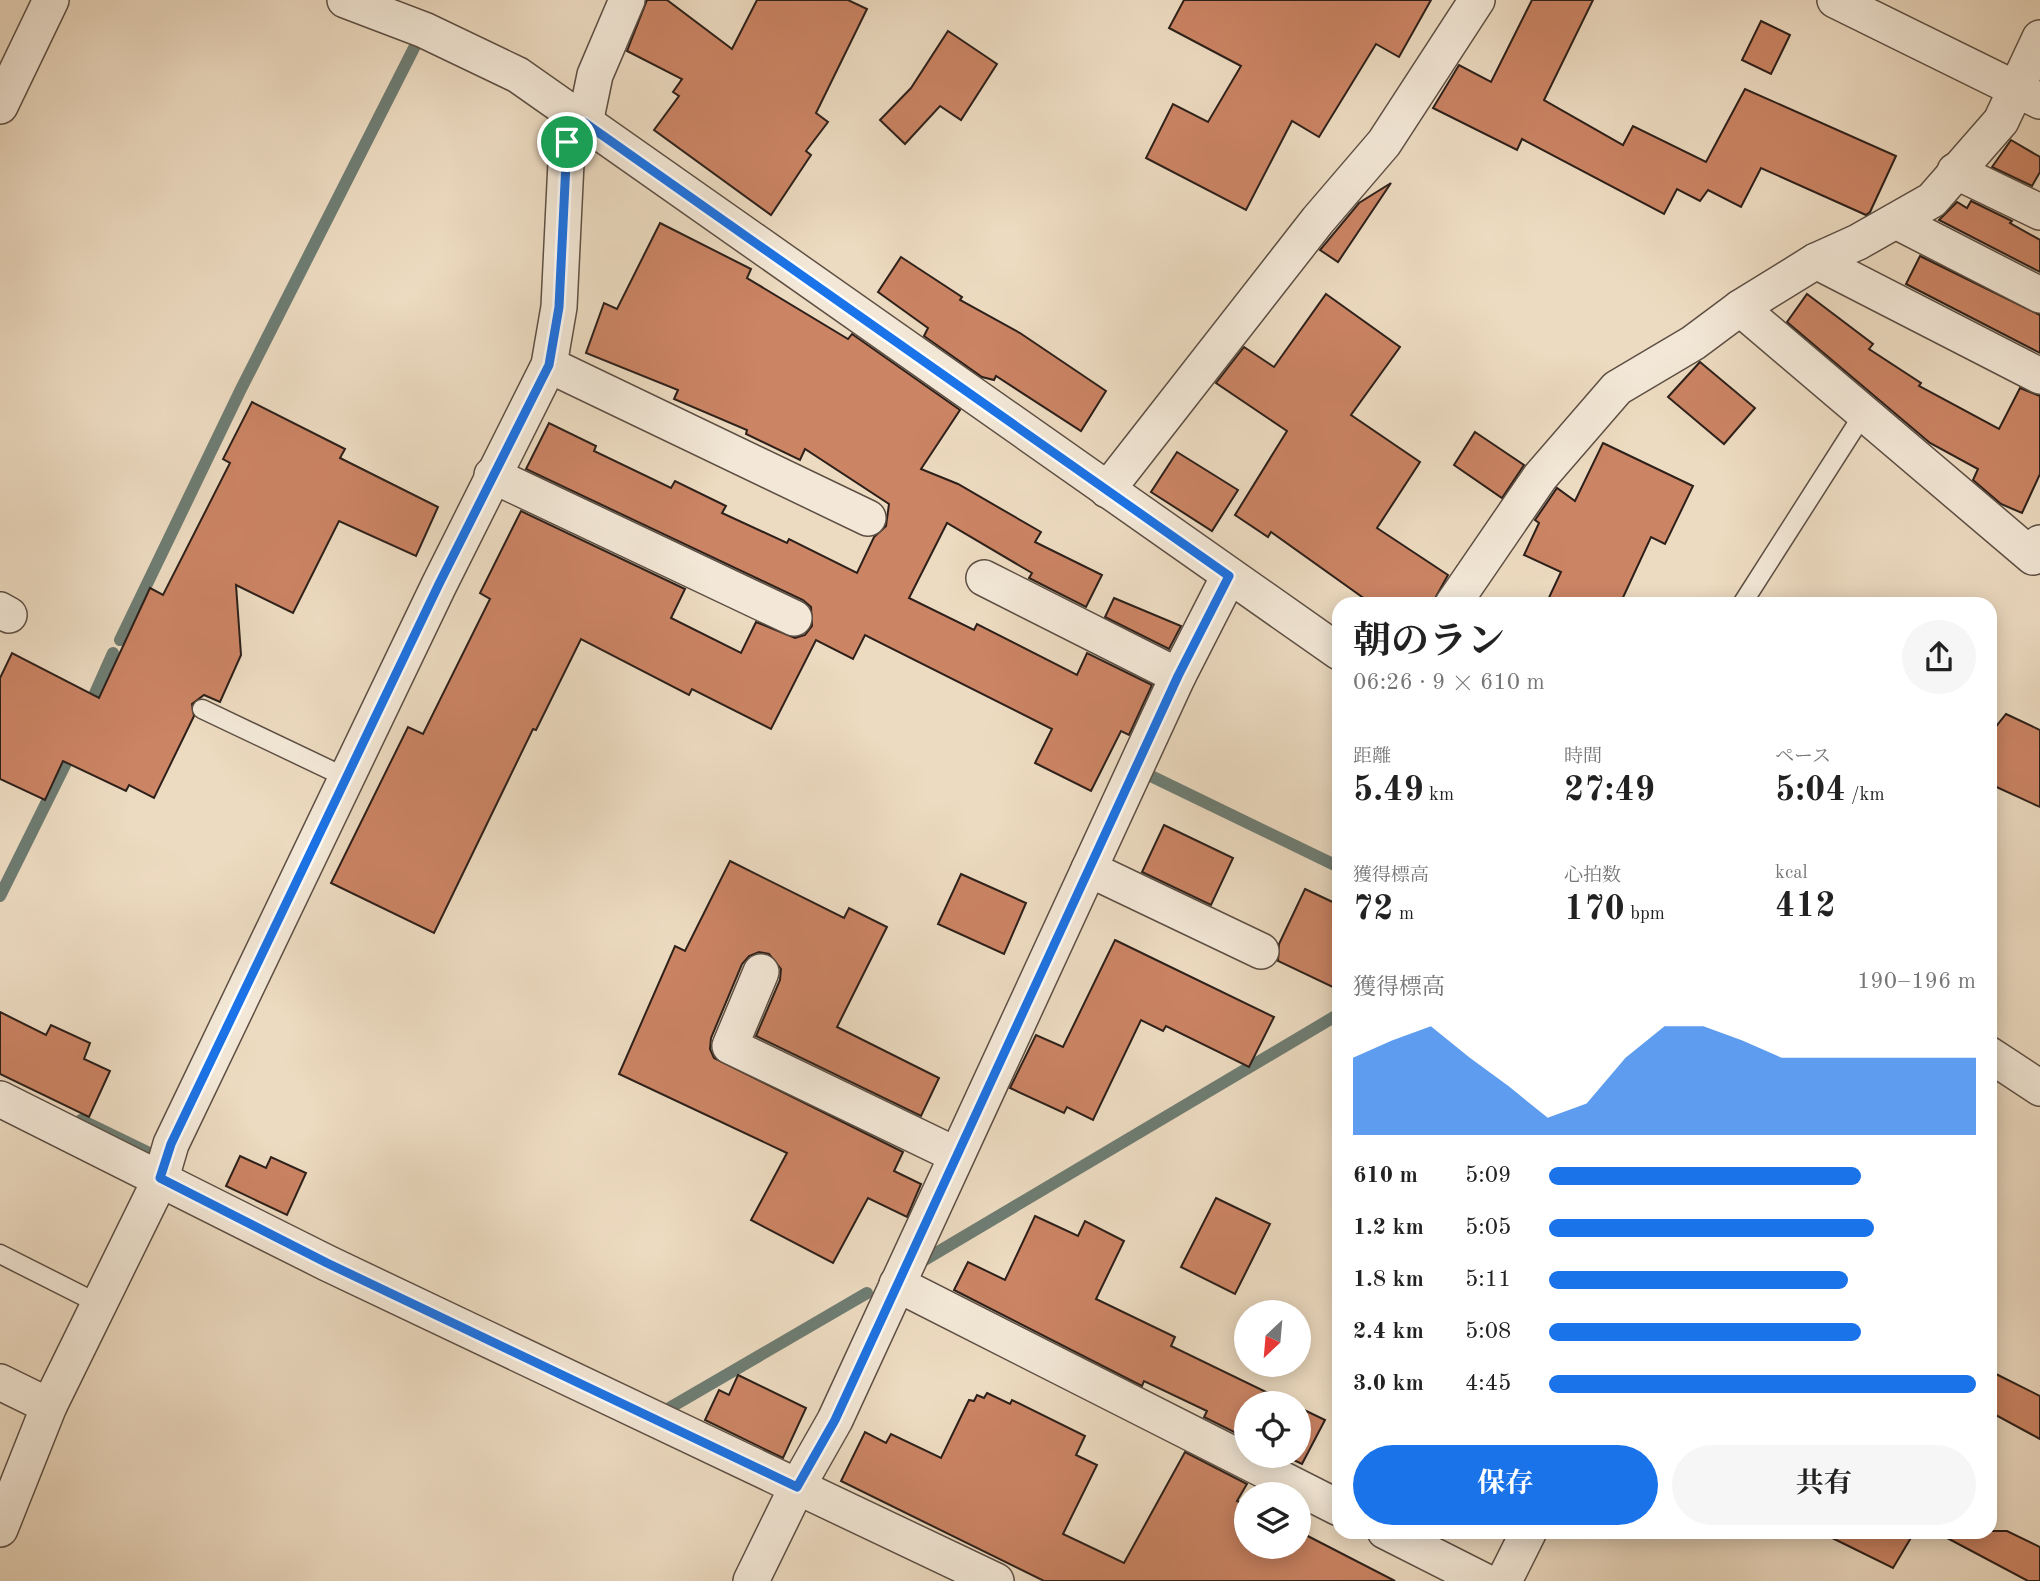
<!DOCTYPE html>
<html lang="ja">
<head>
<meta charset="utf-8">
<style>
  :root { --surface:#fff; --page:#f6f6f6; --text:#222; --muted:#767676; --accent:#1a73e8 }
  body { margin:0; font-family:"Old Standard TT","Noto Serif JP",serif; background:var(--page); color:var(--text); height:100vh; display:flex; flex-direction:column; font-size:26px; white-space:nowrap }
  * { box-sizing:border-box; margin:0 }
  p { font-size:23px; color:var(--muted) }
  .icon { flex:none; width:38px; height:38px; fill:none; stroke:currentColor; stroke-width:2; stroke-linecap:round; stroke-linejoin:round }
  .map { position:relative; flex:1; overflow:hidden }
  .drawer { position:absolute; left:1332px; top:597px; width:665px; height:942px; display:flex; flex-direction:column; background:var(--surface); border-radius:21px; box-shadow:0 4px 18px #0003 }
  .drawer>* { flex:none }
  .needle { width:46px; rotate:206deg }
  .buttons { position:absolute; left:1234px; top:1300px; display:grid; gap:14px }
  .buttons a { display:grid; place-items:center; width:77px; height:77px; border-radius:50%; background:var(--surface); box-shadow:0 4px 18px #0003; font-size:35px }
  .pin { position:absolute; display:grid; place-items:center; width:60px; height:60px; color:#fff; margin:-30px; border:4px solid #fff; border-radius:50%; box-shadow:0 2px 7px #0007 }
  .round { display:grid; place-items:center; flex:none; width:74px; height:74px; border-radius:37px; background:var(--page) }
  .summary { display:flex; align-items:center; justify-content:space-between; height:119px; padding:0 21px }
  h1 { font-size:38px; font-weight:700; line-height:52px }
  .figures { display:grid; grid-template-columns:repeat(3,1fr); gap:10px; height:119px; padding:7px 21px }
  .figures div { display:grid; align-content:center }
  .figures b { font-size:35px; font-weight:700 }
  .figures small { font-size:19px; font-weight:400 }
  .figures p { font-size:19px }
  .chart { height:196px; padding:14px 21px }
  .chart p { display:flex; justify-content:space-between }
  .chart svg { width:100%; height:126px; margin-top:7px; fill:var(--accent); opacity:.7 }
  .primary-button { display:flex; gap:14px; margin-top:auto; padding:14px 21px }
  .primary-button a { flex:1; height:80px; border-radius:42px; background:var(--accent); color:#fff; font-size:28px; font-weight:700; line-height:80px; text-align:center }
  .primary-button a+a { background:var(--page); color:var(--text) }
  ul { padding:0 21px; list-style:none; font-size:23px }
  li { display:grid; grid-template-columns:112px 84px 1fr; align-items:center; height:52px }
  li i { height:18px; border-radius:9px; background:var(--accent) }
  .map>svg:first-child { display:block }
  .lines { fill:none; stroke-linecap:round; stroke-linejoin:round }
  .stream { stroke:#6e7d73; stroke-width:12 }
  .building { fill:#cb8464; stroke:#2d201a; stroke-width:2 }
  .service-casing { stroke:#5d4f44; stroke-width:21 }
  .minor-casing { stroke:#5d4f44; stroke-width:38 }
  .service { stroke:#f3e8d7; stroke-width:18 }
  .minor { stroke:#f3e8d7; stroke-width:35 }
  .route-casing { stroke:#fff; stroke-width:14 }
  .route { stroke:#1a73e8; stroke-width:9 }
</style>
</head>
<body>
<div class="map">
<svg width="2040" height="1581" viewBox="0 0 2040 1581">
  <rect width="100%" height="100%" fill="#eddbc1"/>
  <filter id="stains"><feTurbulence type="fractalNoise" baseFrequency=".00286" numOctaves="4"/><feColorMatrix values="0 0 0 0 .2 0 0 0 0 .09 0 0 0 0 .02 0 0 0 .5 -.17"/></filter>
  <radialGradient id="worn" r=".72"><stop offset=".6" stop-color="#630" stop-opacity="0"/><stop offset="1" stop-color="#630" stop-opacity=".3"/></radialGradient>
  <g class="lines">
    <!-- stream -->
    <g class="stream">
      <path d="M 120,640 L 241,389 L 416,44"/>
      <path d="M 88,709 L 113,653"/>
      <path d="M 1153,777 L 1339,867"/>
      <path d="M 0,896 L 73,749"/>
      <path d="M 81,1120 L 147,1152"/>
      <path d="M 921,1262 L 1339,1014"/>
      <path d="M 659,1407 L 666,1410 L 867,1293"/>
    </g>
  </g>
  <!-- building -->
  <g class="building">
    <path d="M 647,0 L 667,0 L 732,49 L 757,0 L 848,0 L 867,9 L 816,113 L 828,122 L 806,151 L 811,155 L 771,215 L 654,130 L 679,96 L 673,92 L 682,79 L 627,51 Z"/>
    <path d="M 1184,0 L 1431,0 L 1399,57 L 1376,44 L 1319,137 L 1292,121 L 1246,210 L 1146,158 L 1173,104 L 1208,122 L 1241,66 L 1169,28 Z"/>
    <path d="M 1532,0 L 1593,0 L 1544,100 L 1623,145 L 1633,126 L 1706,162 L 1745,89 L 1896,156 L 1870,212 L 1866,215 L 1761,168 L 1741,207 L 1708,190 L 1700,201 L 1677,189 L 1664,214 L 1522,139 L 1517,150 L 1433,108 L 1459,65 L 1491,82 Z"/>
    <path d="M 1761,21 L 1790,35 L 1771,74 L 1742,60 Z"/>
    <path d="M 948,31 L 997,64 L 961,120 L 940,106 L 905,144 L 880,120 L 911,88 Z"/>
    <path d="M 2011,140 L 2040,157 L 2040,172 L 2032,186 L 1992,167 Z"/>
    <path d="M 1391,183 L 1338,262 L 1320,250 L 1359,203 Z"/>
    <path d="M 1971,201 L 2012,221 L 2010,223 L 2040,240 L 2040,272 L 1939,220 L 1957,202 L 1967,208 Z"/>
    <path d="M 660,223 L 751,269 L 747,278 L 848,339 L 852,334 L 960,410 L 921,469 L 958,484 L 1041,532 L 1035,542 L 1102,575 L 1086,607 L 1029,578 L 1032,573 L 947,523 L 909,598 L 974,630 L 977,624 L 1077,675 L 1087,653 L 1152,685 L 1129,735 L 1121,731 L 1091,791 L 1035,763 L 1052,729 L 865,635 L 853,659 L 816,640 L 771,729 L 692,689 L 689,695 L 581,639 L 536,730 L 533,729 L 434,933 L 331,883 L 408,727 L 423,734 L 490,599 L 480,593 L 521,511 L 685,589 L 671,618 L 741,653 L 756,622 L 795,638 L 805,635 L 812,626 L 811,607 L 803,600 L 526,469 L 549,423 L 596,446 L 594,451 L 671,488 L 675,481 L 726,506 L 722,513 L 787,543 L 789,539 L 857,573 L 874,537 L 886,526 L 889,504 L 805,449 L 800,460 L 746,434 L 747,430 L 674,399 L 678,390 L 586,353 L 604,303 L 617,309 Z"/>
    <path d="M 1920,256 L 2040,315 L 2040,353 L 1906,284 Z"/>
    <path d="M 901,257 L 962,297 L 960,300 L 1020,333 L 1106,391 L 1081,431 L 996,376 L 994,380 L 982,377 L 924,336 L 928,328 L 878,292 Z"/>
    <path d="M 1326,294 L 1400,347 L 1351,415 L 1420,462 L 1377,528 L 1448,575 L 1432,604 L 1372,604 L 1271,532 L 1268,537 L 1235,515 L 1287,431 L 1216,383 L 1244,347 L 1274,367 Z"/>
    <path d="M 1807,294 L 1873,344 L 1869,349 L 1921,383 L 1919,386 L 1999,429 L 2020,388 L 2040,396 L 2040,474 L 2022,513 L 2001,504 L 1973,480 L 1978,469 L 1930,443 L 1787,322 Z"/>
    <path d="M 1700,362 L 1755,408 L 1724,444 L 1668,397 Z"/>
    <path d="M 252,402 L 345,449 L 340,458 L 438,507 L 416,556 L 339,521 L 293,613 L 236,585 L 241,655 L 220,702 L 204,695 L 192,704 L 194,716 L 154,798 L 129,785 L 126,791 L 63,761 L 45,800 L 0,779 L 0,678 L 12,653 L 99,698 L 150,588 L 163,595 L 230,463 L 223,459 Z"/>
    <path d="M 1475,432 L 1524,465 L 1502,498 L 1454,465 Z"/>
    <path d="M 1603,443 L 1693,486 L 1665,544 L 1651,537 L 1620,604 L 1546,604 L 1561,572 L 1524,555 L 1539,523 L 1535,520 L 1557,488 L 1575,501 Z"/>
    <path d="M 1177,452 L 1238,490 L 1212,531 L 1151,492 Z"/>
    <path d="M 1114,598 L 1181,626 L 1169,649 L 1105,617 Z"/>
    <path d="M 2006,714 L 2040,730 L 2040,807 L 1990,784 L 1990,734 Z"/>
    <path d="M 1164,825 L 1233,858 L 1211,905 L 1142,872 Z"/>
    <path d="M 730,861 L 844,918 L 849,908 L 887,927 L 837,1027 L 939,1078 L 921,1116 L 756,1036 L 780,980 L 781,969 L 769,954 L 759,952 L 749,956 L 742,964 L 711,1038 L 710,1049 L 714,1058 L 903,1152 L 894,1171 L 921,1184 L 907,1217 L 868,1198 L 833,1263 L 751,1220 L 787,1153 L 619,1074 L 675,946 L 685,951 Z"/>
    <path d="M 961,874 L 1026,903 L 1004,954 L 938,924 Z"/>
    <path d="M 1305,889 L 1339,905 L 1339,990 L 1278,961 L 1279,944 Z"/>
    <path d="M 1115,940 L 1274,1017 L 1249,1067 L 1166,1026 L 1163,1031 L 1141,1020 L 1093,1120 L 1067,1107 L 1064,1113 L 1010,1088 L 1036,1035 L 1063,1047 Z"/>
    <path d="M 0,1012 L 46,1035 L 51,1025 L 90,1043 L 84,1059 L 110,1071 L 89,1117 L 0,1074 Z"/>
    <path d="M 240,1156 L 266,1168 L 271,1157 L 306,1173 L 287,1215 L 226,1186 Z"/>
    <path d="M 1216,1198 L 1270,1224 L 1235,1294 L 1181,1267 Z"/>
    <path d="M 1035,1216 L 1078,1236 L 1085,1221 L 1124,1241 L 1096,1299 L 1175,1337 L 1171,1346 L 1291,1404 L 1246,1404 L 1246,1438 L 1204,1417 L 1207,1411 L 1144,1381 L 1142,1386 L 954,1290 L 968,1262 L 1005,1280 Z"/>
    <path d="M 1990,1371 L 2040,1396 L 2040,1439 L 1990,1412 Z"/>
    <path d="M 738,1375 L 806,1408 L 783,1458 L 705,1420 L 719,1390 L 729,1395 Z"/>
    <path d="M 987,1393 L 1010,1404 L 1012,1400 L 1085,1436 L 1076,1455 L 1097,1465 L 1063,1534 L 1124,1563 L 1185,1452 L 1247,1484 L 1237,1501 L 1246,1505 L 1246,1547 L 1298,1547 L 1298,1531 L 1395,1581 L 1044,1581 L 841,1481 L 865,1432 L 886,1443 L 891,1434 L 941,1458 L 969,1400 L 974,1401 L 977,1395 L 984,1398 Z"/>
    <path d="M 1298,1407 L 1325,1420 L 1302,1464 L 1285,1456 L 1298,1456 Z"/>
    <path d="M 1818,1531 L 1915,1531 L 1893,1568 Z"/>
    <path d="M 1934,1531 L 2007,1531 L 2040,1547 L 2040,1581 L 2028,1581 Z"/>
  </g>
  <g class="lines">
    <!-- service casing -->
    <g class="service-casing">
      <g id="service">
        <path d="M 1742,604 L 1864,413"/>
        <path d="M 202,709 L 347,778"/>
        <path d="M 0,1254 L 99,1304"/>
      </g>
    </g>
    <!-- minor casing -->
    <g class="minor-casing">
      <g id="minor">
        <path d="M 345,0 L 424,30 L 518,75 L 1339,652"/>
        <path d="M 1835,0 L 2040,101"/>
        <path d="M 0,106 L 51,0"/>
        <path d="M 1955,171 L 2040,212"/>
        <path d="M 1896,221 L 2040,295"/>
        <path d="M 1816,261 L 2040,376"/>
        <path d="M 1740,308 L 2033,557 L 2040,543"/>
        <path d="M 549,365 L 868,518"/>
        <path d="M 492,475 L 794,618"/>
        <path d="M 1107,490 L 1318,220 L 1384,143 L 1477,0"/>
        <path d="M 984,578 L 1178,676"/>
        <path d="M 1453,604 L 1540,477 L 1617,388 L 1693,343 L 1740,308 L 1816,261 L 1858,242 L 1932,200 L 2001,121 L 2040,38"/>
        <path d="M 0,610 L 9,615"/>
        <path d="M 1089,869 L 1261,951"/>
        <path d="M 761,972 L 730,1046 L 956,1155"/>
        <path d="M 1990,1055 L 2040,1088"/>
        <path d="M 0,1099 L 327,1263 L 996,1581"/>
        <path d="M 897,1284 L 1339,1508"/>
        <path d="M 0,1382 L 49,1406"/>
        <path d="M 0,1529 L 49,1406 L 161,1178 L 171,1144 L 439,585 L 549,365 L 559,307 L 567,142 L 585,123 L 595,75 L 627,0"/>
        <path d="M 1385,1531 L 1484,1581"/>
        <path d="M 751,1581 L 797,1487 L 835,1420 L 1178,676 L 1229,576"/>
        <path d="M 1504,1581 L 1529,1531"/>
      </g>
    </g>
    <!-- service -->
    <use href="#service" class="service"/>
    <!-- minor -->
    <use href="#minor" class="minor"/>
  </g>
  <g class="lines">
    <!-- route casing -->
    <g class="route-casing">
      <path id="route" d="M 585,123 L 1229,576 L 1178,676 L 835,1420 L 797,1487 L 327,1263 L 160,1178 L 171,1144 L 439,584 L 549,365 L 559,307 L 567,142 Z"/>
    </g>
    <!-- route -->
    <use href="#route" class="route"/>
  </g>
  <rect width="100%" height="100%" filter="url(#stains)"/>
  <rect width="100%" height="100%" fill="url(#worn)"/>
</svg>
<div class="buttons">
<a><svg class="needle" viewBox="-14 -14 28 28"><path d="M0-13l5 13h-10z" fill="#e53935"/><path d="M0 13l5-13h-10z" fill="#767676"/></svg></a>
<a><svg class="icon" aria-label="locate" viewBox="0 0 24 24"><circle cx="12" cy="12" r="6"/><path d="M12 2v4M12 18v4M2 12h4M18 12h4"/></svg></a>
<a><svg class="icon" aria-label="layers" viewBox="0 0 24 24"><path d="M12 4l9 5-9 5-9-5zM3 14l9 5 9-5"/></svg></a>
</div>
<div class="pin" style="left:567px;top:142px;background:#1e9e55"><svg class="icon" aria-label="arrive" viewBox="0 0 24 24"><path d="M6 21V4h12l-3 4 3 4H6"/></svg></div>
<section class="drawer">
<div class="summary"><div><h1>朝のラン</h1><p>06:26 · 9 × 610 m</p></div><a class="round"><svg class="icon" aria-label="share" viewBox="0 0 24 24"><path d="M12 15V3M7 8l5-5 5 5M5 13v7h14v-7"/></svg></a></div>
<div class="figures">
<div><p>距離</p><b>5.49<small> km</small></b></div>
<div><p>時間</p><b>27:49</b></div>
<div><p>ペース</p><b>5:04<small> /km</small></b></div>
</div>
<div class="figures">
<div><p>獲得標高</p><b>72<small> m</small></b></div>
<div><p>心拍数</p><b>170<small> bpm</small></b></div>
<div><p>kcal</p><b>412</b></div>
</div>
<div class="chart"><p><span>獲得標高</span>190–196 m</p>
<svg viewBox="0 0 160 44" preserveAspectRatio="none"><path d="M0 44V17L10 11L20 6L30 17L40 27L50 38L60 33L70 17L80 6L90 6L100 11L110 17L120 17L130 17L140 17L150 17L160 17V44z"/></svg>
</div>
<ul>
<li><b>610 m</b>5:09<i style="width:73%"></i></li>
<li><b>1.2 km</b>5:05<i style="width:76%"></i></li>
<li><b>1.8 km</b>5:11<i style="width:70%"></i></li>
<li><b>2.4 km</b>5:08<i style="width:73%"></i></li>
<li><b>3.0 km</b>4:45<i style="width:100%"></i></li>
</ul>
<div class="primary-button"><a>保存</a><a>共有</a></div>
</section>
</div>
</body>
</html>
